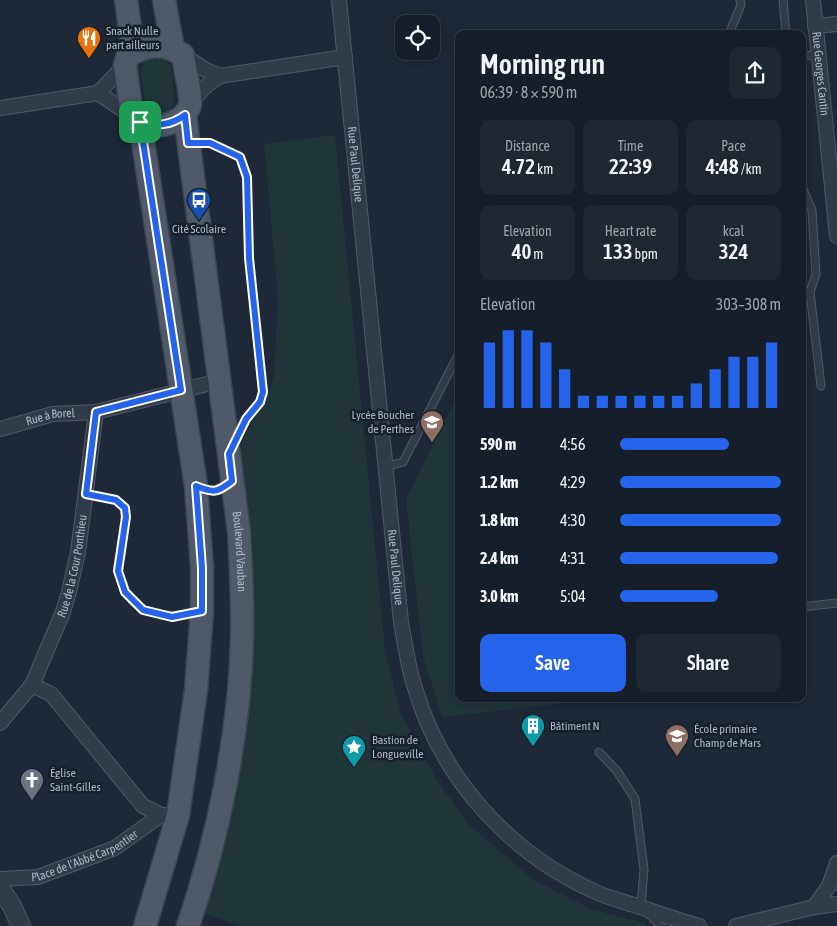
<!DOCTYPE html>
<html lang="en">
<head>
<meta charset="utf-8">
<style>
  :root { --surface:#161e29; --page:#1f2731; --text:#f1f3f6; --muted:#9ea2a8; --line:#353c46; --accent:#2563eb }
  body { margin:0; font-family:"Asap Condensed",sans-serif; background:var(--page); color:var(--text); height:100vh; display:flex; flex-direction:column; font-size:19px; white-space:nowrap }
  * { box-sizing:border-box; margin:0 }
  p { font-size:16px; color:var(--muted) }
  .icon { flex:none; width:28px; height:28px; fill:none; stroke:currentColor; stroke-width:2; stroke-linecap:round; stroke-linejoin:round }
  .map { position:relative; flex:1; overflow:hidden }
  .panel { position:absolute; left:455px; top:30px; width:351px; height:672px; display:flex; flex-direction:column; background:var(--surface); border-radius:10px; box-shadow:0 2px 12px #0003,0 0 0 1px var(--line) }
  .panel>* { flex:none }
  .tools { position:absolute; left:395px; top:15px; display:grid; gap:10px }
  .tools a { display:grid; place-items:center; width:45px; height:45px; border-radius:10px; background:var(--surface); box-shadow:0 2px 12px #0003,0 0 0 1px var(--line); font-size:25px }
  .pin { position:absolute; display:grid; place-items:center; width:42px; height:42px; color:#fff; margin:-21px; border-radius:10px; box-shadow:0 2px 8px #0006 }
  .round { display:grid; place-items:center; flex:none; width:52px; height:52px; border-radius:10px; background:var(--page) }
  .overview { display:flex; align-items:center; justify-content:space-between; height:85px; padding:0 25px }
  h1 { font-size:28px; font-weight:600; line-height:38px }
  .metrics { display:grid; grid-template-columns:repeat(3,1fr); gap:8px; height:85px; padding:5px 25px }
  .metrics div { display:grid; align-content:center; border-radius:10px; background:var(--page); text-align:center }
  .metrics b { font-size:21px; font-weight:600 }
  .metrics small { font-size:14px; font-weight:400 }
  .metrics p { font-size:14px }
  .chart { height:140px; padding:10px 25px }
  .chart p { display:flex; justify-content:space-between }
  .chart svg { width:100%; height:90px; margin-top:5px; stroke:var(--accent); stroke-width:6 }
  .action { display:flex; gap:10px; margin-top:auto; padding:10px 25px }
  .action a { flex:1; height:58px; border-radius:10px; background:var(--accent); color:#fff; font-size:20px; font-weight:600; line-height:58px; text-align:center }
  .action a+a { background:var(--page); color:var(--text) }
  ul { padding:0 25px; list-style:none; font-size:16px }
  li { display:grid; grid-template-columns:80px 60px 1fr; align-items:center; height:38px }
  li i { height:12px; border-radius:6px; background:var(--accent) }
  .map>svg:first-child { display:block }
  .green { fill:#203538 }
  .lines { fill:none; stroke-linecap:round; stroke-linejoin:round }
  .service-casing { stroke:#4f5866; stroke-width:9 }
  .minor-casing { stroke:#4f5866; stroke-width:16 }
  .tertiary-casing { stroke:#4f5866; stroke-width:20 }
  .primary-casing { stroke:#3b4451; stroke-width:25 }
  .service { stroke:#313a47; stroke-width:7 }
  .minor { stroke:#313a47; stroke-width:14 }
  .tertiary { stroke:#313a47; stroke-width:18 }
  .primary { stroke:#4f5968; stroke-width:22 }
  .route-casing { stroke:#fff; stroke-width:10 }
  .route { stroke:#2563eb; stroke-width:6 }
  .labels { text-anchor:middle; stroke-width:5; stroke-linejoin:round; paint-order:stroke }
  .poi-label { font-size:12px; fill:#abb5c5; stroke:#17202b; text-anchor:start }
  .street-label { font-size:12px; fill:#abb5c5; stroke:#17202b }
</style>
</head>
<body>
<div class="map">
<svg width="837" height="926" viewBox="0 0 837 926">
  <rect width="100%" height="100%" fill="#1e2837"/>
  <!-- green -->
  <g class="green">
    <path d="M 147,56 L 161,56 C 164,60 169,63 171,68 C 173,75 175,98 173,104 C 167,118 151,116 146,104 C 143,89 137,67 147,56 Z"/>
    <path d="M 335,135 L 385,649 L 400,712 L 435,777 L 467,823 L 533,879 L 587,907 L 616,916 L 638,921 L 648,926 L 241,926 L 225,920 L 199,913 L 250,658 L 253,542 L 240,452 L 244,437 L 267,398 L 274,375 L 278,299 L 264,144 Z"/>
    <path d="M 459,401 L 459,699 L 564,699 L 564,703 L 442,717 L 423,656 L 406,499 L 454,402 Z"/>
  </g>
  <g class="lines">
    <!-- service casing -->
    <g class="service-casing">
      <g id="service">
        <path d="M 783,0 L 786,34"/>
        <path d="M 729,34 L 741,5 L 740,0"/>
        <path d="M 802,55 L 818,56"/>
        <path d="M 191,143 L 210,143 L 240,157 L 247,177 L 249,259 L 263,392 L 260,403 L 246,419 L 234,444"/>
        <path d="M 802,187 L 812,210 L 816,274 L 810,292 L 821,386"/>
        <path d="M 802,294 L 810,292"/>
        <path d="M 385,467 L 403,462 L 459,353"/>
        <path d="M 201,488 C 213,492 219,491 229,483"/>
        <path d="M 86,494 L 116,500 L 125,507 C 128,528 119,549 118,569 C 118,574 121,580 123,584 C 133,617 169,619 198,612"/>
        <path d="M 802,607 L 837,603"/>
        <path d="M 599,752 L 617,771 L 635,799 L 644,869 L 641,907 L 661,926"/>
      </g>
    </g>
    <!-- minor casing -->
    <g class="minor-casing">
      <g id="minor">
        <path id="s1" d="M 339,0 L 401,622 C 405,644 408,667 415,688 C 442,780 511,855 598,893 C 609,898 622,901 634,905 C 655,912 677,920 699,926"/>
        <path id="s2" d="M 813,0 L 837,236"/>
        <path d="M 815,26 L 837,24"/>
        <path d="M 183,55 L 204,69 L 220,76"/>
        <path d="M 98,93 L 132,116"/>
        <path d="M 190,105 C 198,92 207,84 220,76 L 345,57"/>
        <path d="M 0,108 L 98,93 L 125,65"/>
        <path id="s3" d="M 0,429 L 53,414 L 96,412 L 219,381"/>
        <path d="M 32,685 L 51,694 L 143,806 L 161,815"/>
        <path id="s4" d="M 0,723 L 32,685 L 63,612 L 69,592 L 78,552 L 96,412"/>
        <path id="s5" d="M 0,879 L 38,877 L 115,848 L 161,815 L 178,815"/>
        <path d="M 814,907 L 829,886 L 837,863"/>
        <path d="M 736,926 L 814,907 L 837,904"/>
      </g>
    </g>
    <!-- tertiary casing -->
    <g class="tertiary-casing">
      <path id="tertiary" d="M 0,888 L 12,906 L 21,926"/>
    </g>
    <!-- primary casing -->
    <g class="primary-casing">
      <g id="primary">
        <path d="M 126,0 L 132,42 L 125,65 L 132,116 C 147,127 166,129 182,117 C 185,114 190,109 190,104 C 192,97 184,65 183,55 C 161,43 151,44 129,55"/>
        <path d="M 164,0 L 173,49"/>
        <path id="s6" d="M 185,115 L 239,532 C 241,567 243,603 242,639 C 240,731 218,839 188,926"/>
        <path d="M 140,122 L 196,486 L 202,568 L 202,611 L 196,690 L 178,815 L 145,926"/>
      </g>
    </g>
    <!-- service -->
    <use href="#service" class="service"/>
    <!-- minor -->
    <use href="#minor" class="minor"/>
    <!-- tertiary -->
    <use href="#tertiary" class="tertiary"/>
    <!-- primary -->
    <use href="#primary" class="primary"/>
  </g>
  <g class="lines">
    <!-- route casing -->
    <g class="route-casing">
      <path id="route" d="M 185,115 L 188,143 L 210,143 L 240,157 L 247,177 L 249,258 L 263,392 L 260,402 L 246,419 L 229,454 L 232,481 C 217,493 213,493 196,486 L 202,568 L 202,611 L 172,617 L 143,610 L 125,592 L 118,571 L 126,517 L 125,508 L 116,500 L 86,494 L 96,412 L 181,390 L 140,122 C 157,126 170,126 185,115 Z"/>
    </g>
    <!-- route -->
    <use href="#route" class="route"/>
  </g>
  <!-- icons -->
  <defs>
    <g id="restaurant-pin" transform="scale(1.25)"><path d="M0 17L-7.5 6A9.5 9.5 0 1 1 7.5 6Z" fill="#e8710a" stroke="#17202b"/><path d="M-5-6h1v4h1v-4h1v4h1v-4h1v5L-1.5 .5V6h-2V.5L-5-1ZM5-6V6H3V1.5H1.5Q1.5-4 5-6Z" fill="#fff"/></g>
    <g id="bus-pin" transform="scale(1.25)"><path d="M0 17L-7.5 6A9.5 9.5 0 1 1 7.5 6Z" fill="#1a4fb4" stroke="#17202b"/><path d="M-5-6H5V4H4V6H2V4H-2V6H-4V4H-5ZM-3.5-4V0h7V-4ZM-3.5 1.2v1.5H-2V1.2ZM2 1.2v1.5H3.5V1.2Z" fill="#fff"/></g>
    <g id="school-pin" transform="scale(1.25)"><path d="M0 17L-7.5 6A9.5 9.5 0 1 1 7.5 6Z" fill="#8d6e63" stroke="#17202b"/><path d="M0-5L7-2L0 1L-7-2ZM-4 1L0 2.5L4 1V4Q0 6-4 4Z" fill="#fff"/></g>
    <g id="building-pin" transform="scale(1.25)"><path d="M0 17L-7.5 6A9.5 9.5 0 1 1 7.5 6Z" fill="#0f9aa8" stroke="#17202b"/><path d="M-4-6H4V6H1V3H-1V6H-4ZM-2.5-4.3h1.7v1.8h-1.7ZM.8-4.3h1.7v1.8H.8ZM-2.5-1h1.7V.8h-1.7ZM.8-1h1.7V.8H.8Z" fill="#fff"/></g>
    <g id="sight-pin" transform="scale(1.25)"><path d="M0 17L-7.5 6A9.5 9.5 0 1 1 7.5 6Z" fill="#0f9aa8" stroke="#17202b"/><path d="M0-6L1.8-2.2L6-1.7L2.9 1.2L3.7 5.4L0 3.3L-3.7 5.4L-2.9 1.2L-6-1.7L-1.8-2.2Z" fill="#fff"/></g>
    <g id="church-pin" transform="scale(1.25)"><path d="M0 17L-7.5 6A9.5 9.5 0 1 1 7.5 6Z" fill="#6b7280" stroke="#17202b"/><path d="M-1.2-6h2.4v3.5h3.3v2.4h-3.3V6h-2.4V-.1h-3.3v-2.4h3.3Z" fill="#fff"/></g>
  </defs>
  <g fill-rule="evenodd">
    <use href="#restaurant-pin" x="89" y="38"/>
    <use href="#bus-pin" x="199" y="200"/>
    <use href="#school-pin" x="432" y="422"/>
    <use href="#building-pin" x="533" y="726"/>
    <use href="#school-pin" x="677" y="736"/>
    <use href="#sight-pin" x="354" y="747"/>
    <use href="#church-pin" x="32" y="780"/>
  </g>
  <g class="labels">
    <!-- poi labels -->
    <g class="poi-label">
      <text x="106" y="35">Snack Nulle<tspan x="106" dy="14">part ailleurs</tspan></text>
      <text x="199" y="233" text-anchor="middle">Cité Scolaire</text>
      <text x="414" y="419" text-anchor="end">Lycée Boucher<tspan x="414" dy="14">de Perthes</tspan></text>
      <text x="550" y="730">Bâtiment N</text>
      <text x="694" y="733">École primaire<tspan x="694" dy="14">Champ de Mars</tspan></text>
      <text x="372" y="744">Bastion de<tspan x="372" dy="14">Longueville</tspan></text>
      <text x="50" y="777">Église<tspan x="50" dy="14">Saint-Gilles</tspan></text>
    </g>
    <!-- street labels -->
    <g class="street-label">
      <text dy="4" stroke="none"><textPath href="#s2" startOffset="74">Rue Georges Cantin</textPath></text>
      <text dy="4" stroke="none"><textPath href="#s1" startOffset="165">Rue Paul Delique</textPath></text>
      <text dy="4" stroke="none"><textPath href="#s3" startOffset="52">Rue à Borel</textPath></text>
      <text dy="4" stroke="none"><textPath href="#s6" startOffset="440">Boulevard Vauban</textPath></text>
      <text dy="4" stroke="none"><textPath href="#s4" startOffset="176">Rue de la Cour Ponthieu</textPath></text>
      <text dy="4" stroke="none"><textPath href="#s1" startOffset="570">Rue Paul Delique</textPath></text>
      <text dy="4" stroke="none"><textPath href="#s5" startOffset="89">Place de l'Abbé Carpentier</textPath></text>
    </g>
  </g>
</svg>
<div class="tools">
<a><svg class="icon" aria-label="locate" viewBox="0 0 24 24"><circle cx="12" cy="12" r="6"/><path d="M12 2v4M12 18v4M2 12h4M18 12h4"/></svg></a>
</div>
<div class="pin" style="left:140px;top:122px;background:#1e9e55"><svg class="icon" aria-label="arrive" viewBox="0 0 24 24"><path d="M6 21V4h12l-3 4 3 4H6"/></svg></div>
<section class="panel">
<div class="overview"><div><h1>Morning run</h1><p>06:39 · 8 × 590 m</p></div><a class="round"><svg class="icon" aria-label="share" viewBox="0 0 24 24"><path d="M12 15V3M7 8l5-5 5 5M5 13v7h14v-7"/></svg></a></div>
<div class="metrics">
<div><p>Distance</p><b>4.72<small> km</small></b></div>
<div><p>Time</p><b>22:39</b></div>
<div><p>Pace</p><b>4:48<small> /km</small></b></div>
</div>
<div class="metrics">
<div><p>Elevation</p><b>40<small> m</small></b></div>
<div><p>Heart rate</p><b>133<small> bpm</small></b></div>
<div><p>kcal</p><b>324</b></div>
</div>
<div class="chart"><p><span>Elevation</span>303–308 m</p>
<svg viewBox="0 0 160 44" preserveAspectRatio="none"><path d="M5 44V12M15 44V6M25 44V6M35 44V12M45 44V25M55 44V38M65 44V38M75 44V38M85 44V38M95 44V38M105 44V38M115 44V32M125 44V25M135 44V19M145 44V19M155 44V12"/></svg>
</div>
<ul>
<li><b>590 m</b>4:56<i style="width:68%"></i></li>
<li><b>1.2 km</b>4:29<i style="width:100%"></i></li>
<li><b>1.8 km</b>4:30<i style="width:100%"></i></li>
<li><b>2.4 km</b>4:31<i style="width:98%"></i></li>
<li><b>3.0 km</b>5:04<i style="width:61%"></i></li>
</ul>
<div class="action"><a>Save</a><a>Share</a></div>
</section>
</div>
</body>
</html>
